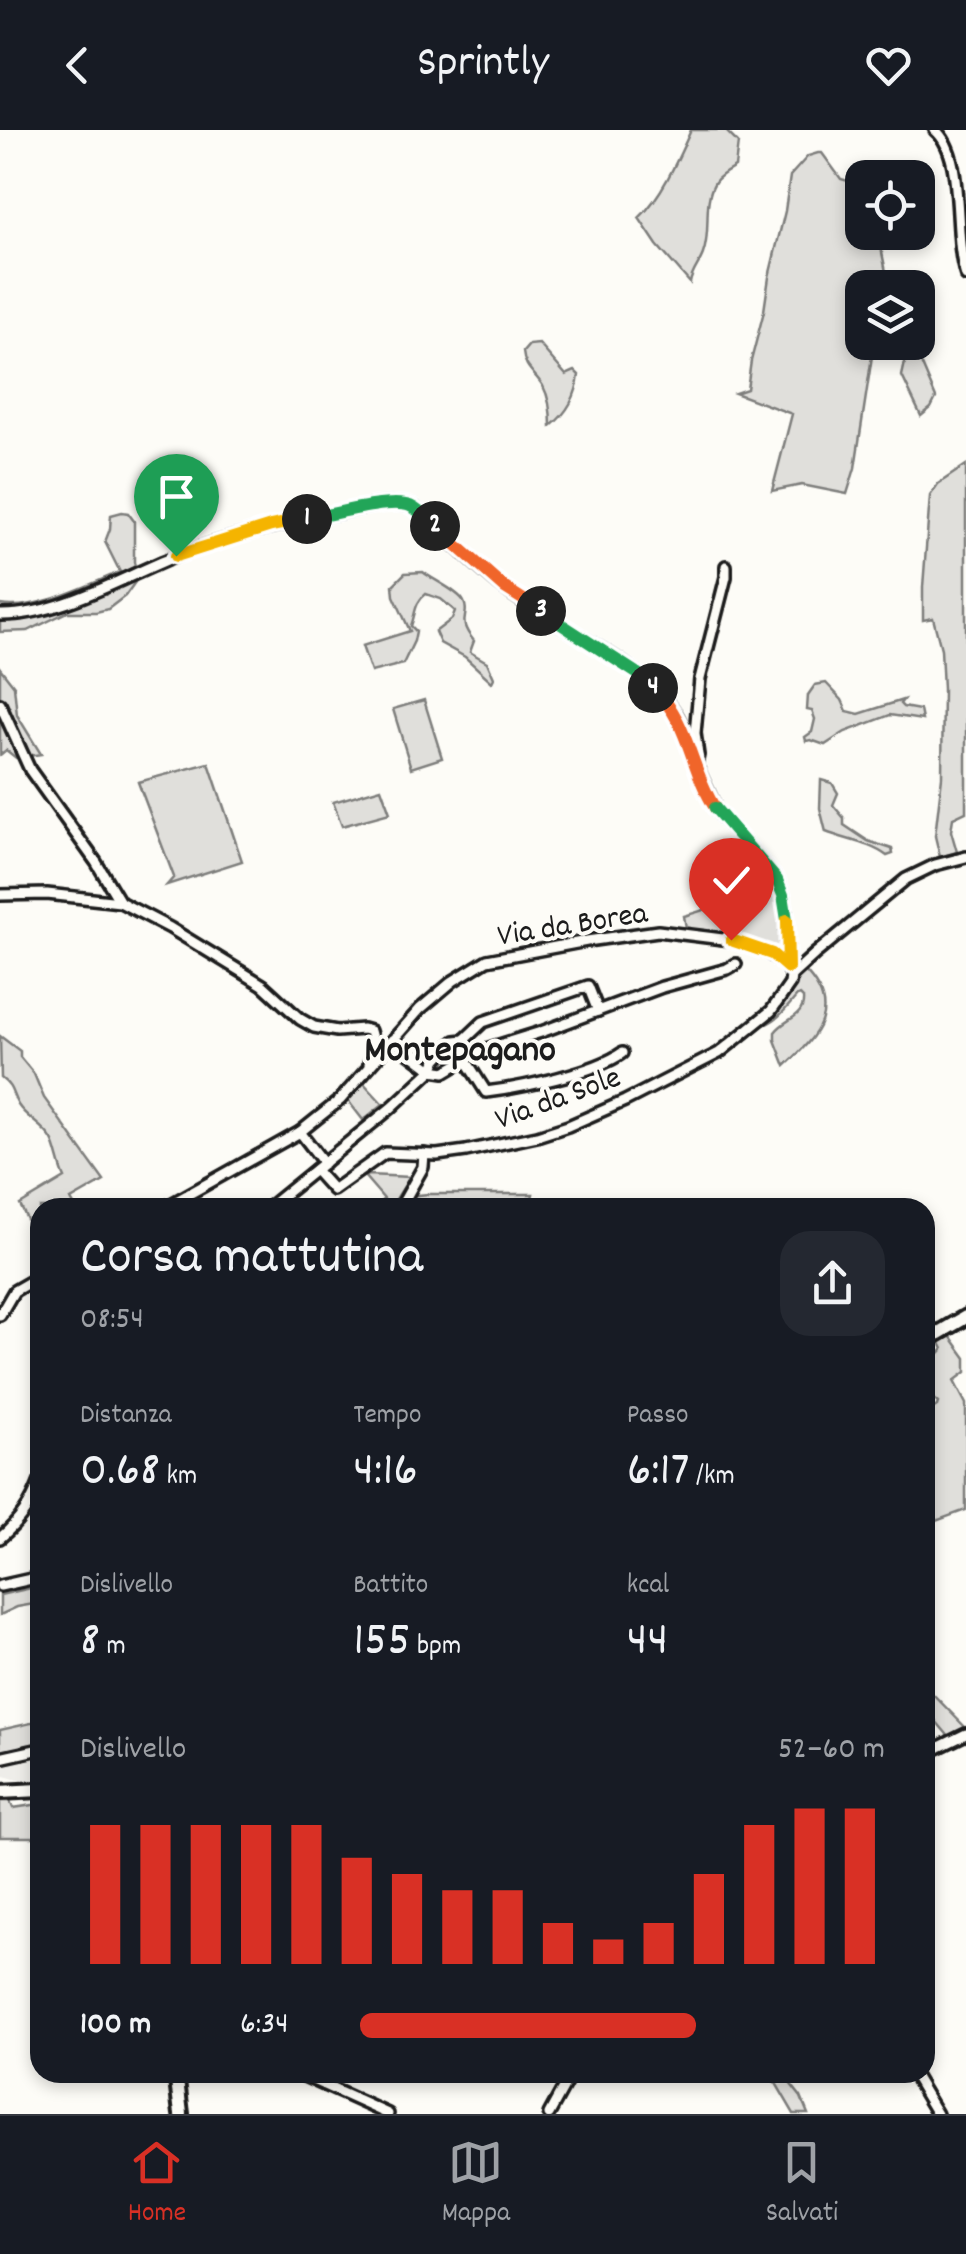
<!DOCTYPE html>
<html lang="it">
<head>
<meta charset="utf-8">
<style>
  :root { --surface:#171b24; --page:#242831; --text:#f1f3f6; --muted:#9ea1a6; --line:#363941; --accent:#d93025 }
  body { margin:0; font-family:Dekko,sans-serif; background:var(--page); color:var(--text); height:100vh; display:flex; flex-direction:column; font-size:38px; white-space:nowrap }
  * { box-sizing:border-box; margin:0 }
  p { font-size:32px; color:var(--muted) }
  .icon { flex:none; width:55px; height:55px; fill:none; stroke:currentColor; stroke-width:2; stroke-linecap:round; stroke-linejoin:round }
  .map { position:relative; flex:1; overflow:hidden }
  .drawer { position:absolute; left:30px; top:1068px; width:905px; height:885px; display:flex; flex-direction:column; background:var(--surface); border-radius:30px; box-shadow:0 5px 15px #0003 }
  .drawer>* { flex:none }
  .tools { position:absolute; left:845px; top:30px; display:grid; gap:20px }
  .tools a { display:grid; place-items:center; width:90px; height:90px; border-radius:20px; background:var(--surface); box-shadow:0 5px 15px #0003; font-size:50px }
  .pin { position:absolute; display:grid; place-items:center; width:85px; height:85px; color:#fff; margin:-102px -42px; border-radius:50% 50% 50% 0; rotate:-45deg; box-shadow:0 0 10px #0007 }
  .pin .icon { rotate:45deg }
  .km { position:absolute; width:50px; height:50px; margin:-25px; border-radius:50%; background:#222; color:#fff; font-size:28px; line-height:50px; text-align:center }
  .round { display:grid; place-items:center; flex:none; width:105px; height:105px; border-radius:30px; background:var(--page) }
  .headline { display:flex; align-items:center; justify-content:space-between; height:170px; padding:0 50px }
  h1 { font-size:55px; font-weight:600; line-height:75px }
  .stats { display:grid; grid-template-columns:repeat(3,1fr); gap:15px; height:170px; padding:10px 50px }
  .stats div { display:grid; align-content:center }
  .stats b { font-size:50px; font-weight:600 }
  .stats small { font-size:28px; font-weight:400 }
  .stats p { font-size:28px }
  .chart { height:280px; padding:20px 50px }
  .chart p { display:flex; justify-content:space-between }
  .chart svg { width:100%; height:180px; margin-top:10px; stroke:var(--accent); stroke-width:6 }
  ul { padding:0 50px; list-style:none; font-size:32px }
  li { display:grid; grid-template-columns:160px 120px 1fr; align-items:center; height:75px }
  li i { height:25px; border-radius:12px; background:var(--accent) }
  header { display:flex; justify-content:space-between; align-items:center; height:130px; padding:0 50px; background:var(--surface); font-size:45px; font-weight:600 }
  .tabs { display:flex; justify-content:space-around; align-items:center; height:140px; border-top:2px solid var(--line); background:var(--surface); font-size:28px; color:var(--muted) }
  .tabs a { display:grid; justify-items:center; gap:5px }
  .tabs .current { color:var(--accent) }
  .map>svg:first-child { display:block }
  .built { fill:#eeede9 }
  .green { fill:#e0dfdb; stroke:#7e7e7c; stroke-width:2.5 }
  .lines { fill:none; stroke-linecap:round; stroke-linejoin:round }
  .street-casing { stroke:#1c1c1c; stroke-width:16 }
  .secondary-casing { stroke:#1c1c1c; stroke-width:20 }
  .street { stroke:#fdfcf7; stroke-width:9 }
  .secondary { stroke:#fdfcf7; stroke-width:12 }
  .split-1-casing { stroke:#fff; stroke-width:20 }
  .split-2-casing { stroke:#fff; stroke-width:20 }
  .split-3-casing { stroke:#fff; stroke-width:20 }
  .split-4-casing { stroke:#fff; stroke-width:20 }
  .split-5-casing { stroke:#fff; stroke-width:20 }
  .split-6-casing { stroke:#fff; stroke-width:20 }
  .split-7-casing { stroke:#fff; stroke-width:20 }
  .split-1 { stroke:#f5b400; stroke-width:12 }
  .split-2 { stroke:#22a559; stroke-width:12 }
  .split-3 { stroke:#f0652b; stroke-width:12 }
  .split-4 { stroke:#22a559; stroke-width:12 }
  .split-5 { stroke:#f0652b; stroke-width:12 }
  .split-6 { stroke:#22a559; stroke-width:12 }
  .split-7 { stroke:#f5b400; stroke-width:12 }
  .labels { text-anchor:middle; stroke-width:8; stroke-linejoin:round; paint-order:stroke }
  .street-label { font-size:32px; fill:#1c1c1c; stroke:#fdfcf7 }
  .quarter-label { font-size:38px; font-weight:bold; fill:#1c1c1c; stroke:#fdfcf7 }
</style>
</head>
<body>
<header><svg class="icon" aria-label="back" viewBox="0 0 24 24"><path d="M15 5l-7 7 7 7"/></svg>Sprintly<svg class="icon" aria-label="heart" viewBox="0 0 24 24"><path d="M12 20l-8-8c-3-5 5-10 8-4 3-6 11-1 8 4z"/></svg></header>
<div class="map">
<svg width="966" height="1984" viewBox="0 0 966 1984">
  <rect width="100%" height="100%" fill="#fdfcf7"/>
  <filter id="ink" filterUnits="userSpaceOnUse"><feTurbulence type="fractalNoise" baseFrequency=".01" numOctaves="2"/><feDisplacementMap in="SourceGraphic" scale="20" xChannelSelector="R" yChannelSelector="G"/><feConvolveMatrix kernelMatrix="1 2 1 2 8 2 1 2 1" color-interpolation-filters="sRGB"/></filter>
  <g filter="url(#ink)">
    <!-- built -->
    <path class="built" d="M 40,1624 L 40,1651 L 27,1652 L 0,1645 L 0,1634 Z"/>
    <!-- green -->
    <g class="green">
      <path d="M 691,0 L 725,0 L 738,13 L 735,37 C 728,41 719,46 715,52 C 702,73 712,101 703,124 C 699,135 692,141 690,153 L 657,115 L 639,88 C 662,66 678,29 691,0 Z"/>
      <path d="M 818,23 L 822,23 L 841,49 L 848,51 L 862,50 L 862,102 L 878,103 L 886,142 L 886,157 L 862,158 L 862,212 L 874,213 L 855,338 L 847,364 L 802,355 L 772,361 L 792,284 L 735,263 L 747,259 L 751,231 L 764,181 L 769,147 L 785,81 L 790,46 L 808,26 Z"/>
      <path d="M 539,214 L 566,245 L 575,241 L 579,245 C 577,265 567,283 551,296 C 551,282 550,269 543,256 C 535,243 524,238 523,222 L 529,215 Z"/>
      <path d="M 908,219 L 916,223 L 919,228 L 936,268 L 931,278 L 921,286 L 902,246 Z"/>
      <path d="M 966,335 L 966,682 L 953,688 L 951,701 L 957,722 L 940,727 L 935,706 L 942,647 L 943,559 L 941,519 L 933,488 L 923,490 L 923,457 L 930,366 L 938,354 Z"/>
      <path d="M 122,382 L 128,383 L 134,391 L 134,432 L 138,448 L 125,466 L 108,479 L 96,482 L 67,482 L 28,501 L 0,502 L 0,475 C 35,482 87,455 120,442 L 105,412 L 110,399 L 111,385 Z"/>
      <path d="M 423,442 C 433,450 460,462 464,472 C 471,488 455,488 474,511 L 470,522 L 487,532 L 494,548 L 492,552 L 465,527 L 440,513 L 435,502 L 452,489 L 455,481 L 441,469 L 426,464 C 414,473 416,483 411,496 L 416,501 L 414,511 L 403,534 L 371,542 L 362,516 L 410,501 L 394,466 L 393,455 L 405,443 Z"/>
      <path d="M 0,538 L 14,556 L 17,585 L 41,624 L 16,628 L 6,620 L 0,625 Z"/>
      <path d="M 826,553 L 842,570 L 847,581 L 859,584 L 903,570 L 900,574 L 903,577 L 920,580 L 922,590 L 890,585 L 845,602 L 825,615 L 811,610 L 806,611 L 805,607 L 812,602 L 815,589 L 812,581 L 807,580 L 808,565 L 815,555 Z"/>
      <path d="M 424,570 L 442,628 L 411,638 L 393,579 Z"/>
      <path d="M 209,633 L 242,731 L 167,755 L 174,747 L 138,652 Z"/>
      <path d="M 821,650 L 832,653 L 838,663 L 833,675 L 844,688 L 844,695 L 868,711 L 892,719 L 893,724 L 887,726 C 870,713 846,710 826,702 L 820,678 Z"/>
      <path d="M 381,658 L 390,683 L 342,696 L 333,672 Z"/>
      <path d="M 745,720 C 784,755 782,779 785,828 L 750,810 L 686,798 L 684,786 C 723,775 745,767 745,720 Z"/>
      <path d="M 803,839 C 843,879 818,905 785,936 L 775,910 L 775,902 C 785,888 805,888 803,868 L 800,865 L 797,866 C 785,880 777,892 758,897 Z"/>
      <path d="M 0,906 L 20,921 L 20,927 L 34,944 L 44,968 L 104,1051 L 71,1070 L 75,1077 L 40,1078 L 40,1116 L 20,1075 L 65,1048 C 59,1036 57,1018 52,1010 C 44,996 26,988 18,975 C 11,963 14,958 1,948 Z"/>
      <path d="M 361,950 L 383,974 L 363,990 L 346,968 Z"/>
      <path d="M 367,1045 L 410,1047 L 391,1077 L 374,1077 L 384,1069 L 365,1047 Z"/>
      <path d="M 428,1064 L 533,1064 L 530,1077 L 403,1078 L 409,1066 Z"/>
      <path d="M 948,1203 L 966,1228 L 966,1242 L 954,1251 L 966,1274 L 966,1380 L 925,1395 L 925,1284 L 937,1276 L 938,1273 L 925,1262 L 925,1238 L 943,1219 L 938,1209 Z"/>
      <path d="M 40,1456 L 40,1473 L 17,1477 L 0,1485 L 0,1465 Z"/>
      <path d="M 925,1556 L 966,1598 L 966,1602 L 951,1609 L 925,1578 Z"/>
      <path d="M 40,1591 L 40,1615 L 0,1624 L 0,1600 Z"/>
      <path d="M 0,1671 L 10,1671 L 13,1678 L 40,1674 L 40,1707 L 0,1707 Z"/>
      <path d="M 762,1943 L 782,1943 L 801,1967 L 808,1984 L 794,1984 L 776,1953 Z"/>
    </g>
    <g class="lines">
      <!-- street casing -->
      <g class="street-casing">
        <g id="street">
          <path d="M 935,0 C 966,26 952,104 966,146"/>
          <path d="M 726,436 L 726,447 L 700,549 L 695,603 L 698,625 L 696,635 L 717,681 L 777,750 L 783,765 L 786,785 L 788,838"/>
          <path d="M 0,485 C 58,486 121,448 174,427 C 227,406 282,394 338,383 C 362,378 390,369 414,377 C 444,404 473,434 505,459 C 557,499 632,525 672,578 C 684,594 689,616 696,635"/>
          <path d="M 0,574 L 30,640 L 96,732 L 120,772"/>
          <path d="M 0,765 L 47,764 L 120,772 L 170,798 L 263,855 L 300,889 L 314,897 L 337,901 L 363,899 L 370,901 L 373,912 L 369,934"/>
          <path d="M 392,910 L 432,940"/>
          <path d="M 464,910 L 483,892 L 588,856 L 598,881"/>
          <path d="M 432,940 L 445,942 L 480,921 L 541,902 L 662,857 L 727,839 L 736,834"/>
          <path d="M 300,1002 L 324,1033"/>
          <path d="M 315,1040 L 333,1060 L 385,1023 L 437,1025 L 466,1021 L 537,1006 L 568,996 L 625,971 L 719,923 L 771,881 L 790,854 L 791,846 L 815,824 L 906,749 L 935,735 L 966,727"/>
          <path d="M 164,1078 L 300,1002 L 340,970 L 420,879 L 453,851 L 487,830 L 587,811 L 658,801 L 731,810 L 767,822 L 785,834 L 791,846"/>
          <path d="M 268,1078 L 391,978 L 432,940 L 437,929 L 448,917 L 455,911 L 464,910 L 470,921 L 465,929 L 486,962 C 520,958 596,942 622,923"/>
          <path d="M 400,1078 L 423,1037 L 424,1024"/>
          <path d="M 0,1185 L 14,1161 L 40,1146"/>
          <path d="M 0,1408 C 20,1391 31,1375 40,1351"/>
          <path d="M 0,1456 L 40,1447"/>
          <path d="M 925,1624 L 966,1604"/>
          <path d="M 0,1628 L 40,1619"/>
          <path d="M 295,1942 L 388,1984"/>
          <path d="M 912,1942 L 937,1984"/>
          <path d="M 549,1984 L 572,1942"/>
        </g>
      </g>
      <!-- secondary casing -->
      <g class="secondary-casing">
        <g id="secondary">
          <path d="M 925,1211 L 966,1187"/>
          <path d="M 0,1662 L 40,1660"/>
          <path d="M 176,1942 L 181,1984"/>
        </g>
      </g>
      <!-- street -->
      <use href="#street" class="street"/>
      <!-- secondary -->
      <use href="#secondary" class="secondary"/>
    </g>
  </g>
  <g class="lines" filter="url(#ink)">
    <!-- split-1 casing -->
    <g class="split-1-casing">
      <path id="split-1" d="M 176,426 L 271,396 L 307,389"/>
    </g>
    <!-- split-2 casing -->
    <g class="split-2-casing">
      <path id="split-2" d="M 307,389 C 330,385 390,368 410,376 C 419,380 427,389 435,396"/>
    </g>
    <!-- split-3 casing -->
    <g class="split-3-casing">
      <path id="split-3" d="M 435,396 L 505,458 L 541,481"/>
    </g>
    <!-- split-4 casing -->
    <g class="split-4-casing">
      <path id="split-4" d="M 541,481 L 638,544 L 653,558"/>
    </g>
    <!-- split-5 casing -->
    <g class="split-5-casing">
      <path id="split-5" d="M 653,558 C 689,590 690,639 715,678"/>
    </g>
    <!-- split-6 casing -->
    <g class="split-6-casing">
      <path id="split-6" d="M 715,678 L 777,750 L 783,765 L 787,790"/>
    </g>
    <!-- split-7 casing -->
    <g class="split-7-casing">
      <path id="split-7" d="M 731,810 L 772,824 L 788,838 L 787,790"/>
    </g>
    <!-- split-1 -->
    <use href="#split-1" class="split-1"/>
    <!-- split-2 -->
    <use href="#split-2" class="split-2"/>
    <!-- split-3 -->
    <use href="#split-3" class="split-3"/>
    <!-- split-4 -->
    <use href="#split-4" class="split-4"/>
    <!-- split-5 -->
    <use href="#split-5" class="split-5"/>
    <!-- split-6 -->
    <use href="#split-6" class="split-6"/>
    <!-- split-7 -->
    <use href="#split-7" class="split-7"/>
  </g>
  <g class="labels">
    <!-- street labels -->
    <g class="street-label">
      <text transform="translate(572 792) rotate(-9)" y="11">Via da Borea</text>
      <text transform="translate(557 966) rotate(-20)" y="11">Via da Sole</text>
    </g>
    <!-- quarter labels -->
    <g class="quarter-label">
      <text x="460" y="930">Montepagano</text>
    </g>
  </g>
</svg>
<div class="tools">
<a><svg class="icon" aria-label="locate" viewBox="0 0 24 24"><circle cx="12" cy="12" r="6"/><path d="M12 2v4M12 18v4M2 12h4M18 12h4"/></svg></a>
<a><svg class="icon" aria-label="layers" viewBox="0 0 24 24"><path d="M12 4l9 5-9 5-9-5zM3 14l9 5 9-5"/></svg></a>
</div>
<div class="pin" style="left:176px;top:426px;background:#1e9e55"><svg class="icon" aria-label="arrive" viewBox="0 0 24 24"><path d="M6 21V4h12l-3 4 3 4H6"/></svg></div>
<div class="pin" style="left:731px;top:810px;background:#d93025"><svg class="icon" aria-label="check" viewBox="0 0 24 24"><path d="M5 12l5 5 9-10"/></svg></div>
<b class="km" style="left:307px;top:389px">1</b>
<b class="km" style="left:435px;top:396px">2</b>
<b class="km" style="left:541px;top:481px">3</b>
<b class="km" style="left:653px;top:558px">4</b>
<section class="drawer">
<div class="headline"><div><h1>Corsa mattutina</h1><p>08:54</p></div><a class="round"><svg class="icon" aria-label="share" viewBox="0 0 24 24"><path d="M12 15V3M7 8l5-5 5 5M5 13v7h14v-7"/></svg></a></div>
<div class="stats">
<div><p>Distanza</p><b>0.68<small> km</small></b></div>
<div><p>Tempo</p><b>4:16</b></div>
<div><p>Passo</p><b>6:17<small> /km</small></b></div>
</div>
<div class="stats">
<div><p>Dislivello</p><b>8<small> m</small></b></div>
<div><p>Battito</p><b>155<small> bpm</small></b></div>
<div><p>kcal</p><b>44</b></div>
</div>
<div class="chart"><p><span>Dislivello</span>52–60 m</p>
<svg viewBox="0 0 160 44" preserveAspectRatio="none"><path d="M5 44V10M15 44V10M25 44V10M35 44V10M45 44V10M55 44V18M65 44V22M75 44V26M85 44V26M95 44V34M105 44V38M115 44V34M125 44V22M135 44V10M145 44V6M155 44V6"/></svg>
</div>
<ul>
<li><b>100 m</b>6:34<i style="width:64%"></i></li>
</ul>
</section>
</div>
<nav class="tabs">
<a class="current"><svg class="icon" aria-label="home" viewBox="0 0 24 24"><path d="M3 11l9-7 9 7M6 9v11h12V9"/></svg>Home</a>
<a><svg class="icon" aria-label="map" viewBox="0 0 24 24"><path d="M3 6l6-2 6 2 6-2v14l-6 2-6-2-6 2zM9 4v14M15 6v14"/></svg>Mappa</a>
<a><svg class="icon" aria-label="saved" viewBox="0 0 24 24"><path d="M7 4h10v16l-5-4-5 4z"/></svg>Salvati</a>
</nav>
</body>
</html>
